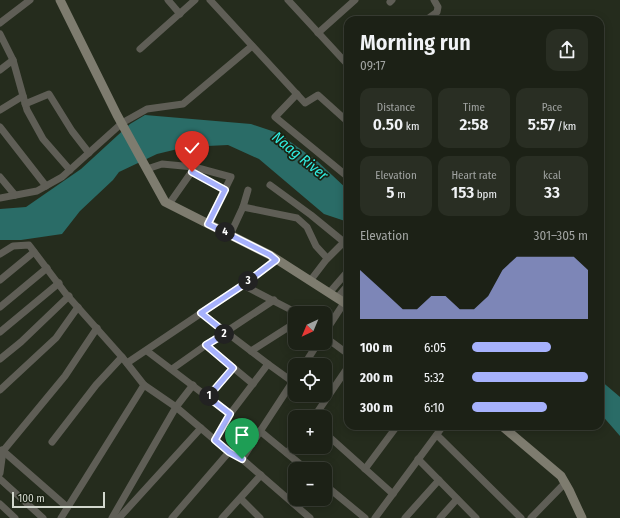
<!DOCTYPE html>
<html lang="en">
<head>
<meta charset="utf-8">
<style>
  :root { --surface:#1c2116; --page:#292e23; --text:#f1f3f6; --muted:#a0a3a1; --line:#3a3e35; --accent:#a6b1fc }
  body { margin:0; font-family:"Fira Sans Condensed",sans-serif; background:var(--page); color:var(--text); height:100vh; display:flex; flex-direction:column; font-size:15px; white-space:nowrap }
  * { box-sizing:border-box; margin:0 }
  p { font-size:13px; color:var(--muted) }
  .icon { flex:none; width:22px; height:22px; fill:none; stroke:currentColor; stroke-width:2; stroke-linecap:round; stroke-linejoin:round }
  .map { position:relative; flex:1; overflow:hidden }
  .side { position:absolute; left:344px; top:16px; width:260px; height:414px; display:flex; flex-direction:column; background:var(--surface); border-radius:12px; box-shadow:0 2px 10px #0003,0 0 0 1px var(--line) }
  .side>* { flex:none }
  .needle { width:26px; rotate:224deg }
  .controls { position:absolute; left:288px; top:306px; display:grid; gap:8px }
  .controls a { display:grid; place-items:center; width:44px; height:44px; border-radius:8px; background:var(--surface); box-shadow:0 2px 10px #0003,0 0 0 1px var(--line); font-size:20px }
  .scale { position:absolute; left:12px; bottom:10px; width:93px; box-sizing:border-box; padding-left:4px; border:2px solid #d2d7cd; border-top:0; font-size:11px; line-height:14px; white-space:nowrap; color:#d2d7cd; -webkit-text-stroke:3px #1b2213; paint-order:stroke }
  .pin { position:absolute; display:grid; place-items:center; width:34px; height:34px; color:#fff; margin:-41px -17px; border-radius:50% 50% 50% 0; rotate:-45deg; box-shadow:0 0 4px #0007 }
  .pin .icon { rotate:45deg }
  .km { position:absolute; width:20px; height:20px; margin:-10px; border-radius:50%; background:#222; color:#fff; font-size:11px; line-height:20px; text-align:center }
  .round { display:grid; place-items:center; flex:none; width:42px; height:42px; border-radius:12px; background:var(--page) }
  .head { display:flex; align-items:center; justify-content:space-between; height:68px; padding:0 16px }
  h1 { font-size:22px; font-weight:600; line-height:30px }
  .figures { display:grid; grid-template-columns:repeat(3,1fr); gap:6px; height:68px; padding:4px 16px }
  .figures div { display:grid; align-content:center; border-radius:10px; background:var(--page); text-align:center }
  .figures b { font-size:17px; font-weight:600 }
  .figures small { font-size:11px; font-weight:400 }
  .figures p { font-size:11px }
  .chart { height:112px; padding:8px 16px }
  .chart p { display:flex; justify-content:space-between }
  .chart svg { width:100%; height:72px; margin-top:4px; fill:var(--accent); opacity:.7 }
  ul { padding:0 16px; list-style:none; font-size:13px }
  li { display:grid; grid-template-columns:64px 48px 1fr; align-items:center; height:30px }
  li i { height:10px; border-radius:5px; background:var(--accent) }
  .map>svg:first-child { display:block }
  .water { fill:#2a6c67 }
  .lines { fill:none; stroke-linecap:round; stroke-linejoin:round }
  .street { stroke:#5f5e56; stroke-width:7 }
  .secondary { stroke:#7e7c6f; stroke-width:9 }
  .route-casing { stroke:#fff; stroke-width:8 }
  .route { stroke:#a6b1fc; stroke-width:5 }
  .labels { text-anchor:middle; stroke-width:3.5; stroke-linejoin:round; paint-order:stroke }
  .water-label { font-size:15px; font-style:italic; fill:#30ede1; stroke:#1b2213 }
</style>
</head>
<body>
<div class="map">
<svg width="620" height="518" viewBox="0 0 620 518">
  <rect width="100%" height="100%" fill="#252c1d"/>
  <!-- water -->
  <g class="water">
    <path d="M 145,115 L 251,124 L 278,133 L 317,161 L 348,190 L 348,222 L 324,214 L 259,159 L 228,145 L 186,147 L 157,154 L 119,172 L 113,180 L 80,211 L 62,234 L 21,240 L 0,240 L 0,209 L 26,207 L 81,169 L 130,124 Z"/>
    <path d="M 600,380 L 620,397 L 620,436 L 600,413 Z"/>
  </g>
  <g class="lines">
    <!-- street -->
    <g class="street">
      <path d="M 168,0 L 180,14"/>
      <path d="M 210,0 L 305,103 L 318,95 L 348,122"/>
      <path d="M 288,0 L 348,65"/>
      <path d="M 390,2 L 392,0"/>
      <path d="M 426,20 L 437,12 L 438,7 L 434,0"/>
      <path d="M 0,23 L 30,0"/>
      <path d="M 318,33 L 355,0"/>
      <path d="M 0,34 L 13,60 L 27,110 L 43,139 L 70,170"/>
      <path d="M 140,49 L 195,0"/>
      <path d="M 0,70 L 13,60"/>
      <path d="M 297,94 L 275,117 L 348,177"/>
      <path d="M 25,104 L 49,94 L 72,131 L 89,153"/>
      <path d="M 0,110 L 23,96"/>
      <path d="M 0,127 L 46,186"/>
      <path d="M 147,169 L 162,164 L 194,167 L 231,177 L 208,224"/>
      <path d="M 192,172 L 225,190"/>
      <path d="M 0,177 L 15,195"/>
      <path d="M 270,185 L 311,215 L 344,242 L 326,260 L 310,281"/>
      <path d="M 0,198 L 37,191 L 62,177 L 122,123 L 147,109 L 183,104 L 252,46"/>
      <path d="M 169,204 L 195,167"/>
      <path d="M 243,207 L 297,218 L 307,227 L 316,246 L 327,258"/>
      <path d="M 230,235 L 243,207 L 248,190"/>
      <path d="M 0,254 L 13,246 L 29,245 L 66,294 L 122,357 L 144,385 L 61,518"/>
      <path d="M 0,280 L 34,252"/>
      <path d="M 243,285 L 297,313"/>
      <path d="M 329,293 L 348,271"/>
      <path d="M 337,298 L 348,285"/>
      <path d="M 0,307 L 47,268"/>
      <path d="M 201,313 L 268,364 L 230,414"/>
      <path d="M 0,332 L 59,283"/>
      <path d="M 325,332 L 344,303"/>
      <path d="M 325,337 L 348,354"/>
      <path d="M 206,345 L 253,384"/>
      <path d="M 147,351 L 230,414 L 215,440"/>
      <path d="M 251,351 L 295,323"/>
      <path d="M 0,359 L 21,342 L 69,296"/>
      <path d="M 127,363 L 243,285 L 276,259"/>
      <path d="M 268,364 L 293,382"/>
      <path d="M 304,365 L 318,343"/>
      <path d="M 172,369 L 206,345 L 274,300"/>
      <path d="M 144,385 L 176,407 L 229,452"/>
      <path d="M 0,390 L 56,338 L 78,307"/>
      <path d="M 208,397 L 233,368"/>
      <path d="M 314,417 L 348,367"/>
      <path d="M 260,431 L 306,469"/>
      <path d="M 325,433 L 393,494"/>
      <path d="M 437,435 L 521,518"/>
      <path d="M 52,442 L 96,385 L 122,357"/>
      <path d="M 2,450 L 67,507"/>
      <path d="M 287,453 L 295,443"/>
      <path d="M 242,459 L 310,518"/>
      <path d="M 418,459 L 476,518"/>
      <path d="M 365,469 L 397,426"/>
      <path d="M 0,473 L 3,451 L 65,376 L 97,328"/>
      <path d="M 0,479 L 43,518"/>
      <path d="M 325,485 L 365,518"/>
      <path d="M 241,499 L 260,518"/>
      <path d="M 0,504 L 15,518"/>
      <path d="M 112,518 L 176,407 L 193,385"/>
      <path d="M 119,518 L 201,428"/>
      <path d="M 172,518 L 229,452 L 242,459 L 295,378"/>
      <path d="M 222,518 L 261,475"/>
      <path d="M 375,518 L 443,426"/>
      <path d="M 405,518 L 439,480"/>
      <path d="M 440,518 L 457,499"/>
      <path d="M 531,518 L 565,483"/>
    </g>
    <!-- secondary -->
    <g class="secondary">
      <path d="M 60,0 L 117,115 L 165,202 L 270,255 L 348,305"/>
      <path d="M 502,426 L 561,476 L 569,490 L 582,518"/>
    </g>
  </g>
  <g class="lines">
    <!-- route casing -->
    <g class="route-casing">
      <path id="route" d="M 192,172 L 225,190 L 208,224 L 270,255 L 276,260 L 243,285 L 201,313 L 226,333 L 206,345 L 233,368 L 208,397 L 230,414 L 215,440 L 229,452 L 242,459"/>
    </g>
    <!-- route -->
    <use href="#route" class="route"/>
  </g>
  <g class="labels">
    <!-- water labels -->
    <g class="water-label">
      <text transform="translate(300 156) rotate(39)" y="5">Naag River</text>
    </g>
  </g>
</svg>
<div class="controls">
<a><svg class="needle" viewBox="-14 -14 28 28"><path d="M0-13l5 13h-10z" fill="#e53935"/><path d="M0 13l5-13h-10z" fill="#a0a3a1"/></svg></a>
<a><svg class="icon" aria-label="locate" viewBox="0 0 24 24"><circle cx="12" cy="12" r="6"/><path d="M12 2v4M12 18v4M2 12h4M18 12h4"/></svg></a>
<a>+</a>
<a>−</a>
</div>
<div class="scale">100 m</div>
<div class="pin" style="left:242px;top:459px;background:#1e9e55"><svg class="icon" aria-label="arrive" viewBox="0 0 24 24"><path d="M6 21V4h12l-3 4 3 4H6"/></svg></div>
<div class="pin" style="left:192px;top:172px;background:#d93025"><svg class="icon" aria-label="check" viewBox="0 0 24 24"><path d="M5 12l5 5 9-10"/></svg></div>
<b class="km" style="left:209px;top:396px">1</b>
<b class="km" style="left:224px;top:334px">2</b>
<b class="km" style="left:248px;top:281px">3</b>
<b class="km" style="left:225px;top:232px">4</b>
<section class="side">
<div class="head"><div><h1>Morning run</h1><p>09:17</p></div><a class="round"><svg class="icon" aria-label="share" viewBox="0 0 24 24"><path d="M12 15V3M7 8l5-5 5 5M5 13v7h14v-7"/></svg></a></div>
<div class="figures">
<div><p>Distance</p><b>0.50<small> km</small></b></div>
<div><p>Time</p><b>2:58</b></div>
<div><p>Pace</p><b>5:57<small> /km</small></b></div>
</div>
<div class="figures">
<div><p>Elevation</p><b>5<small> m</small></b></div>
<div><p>Heart rate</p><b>153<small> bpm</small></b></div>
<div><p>kcal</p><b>33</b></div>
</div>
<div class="chart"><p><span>Elevation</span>301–305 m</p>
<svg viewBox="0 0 160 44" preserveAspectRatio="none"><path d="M0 44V14L10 22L20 30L30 38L40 38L50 30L60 30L70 38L80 38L90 30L100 14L110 6L120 6L130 6L140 6L150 6L160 14V44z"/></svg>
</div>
<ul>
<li><b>100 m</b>6:05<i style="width:68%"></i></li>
<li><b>200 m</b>5:32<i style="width:100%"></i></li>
<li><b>300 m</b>6:10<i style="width:65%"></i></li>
</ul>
</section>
</div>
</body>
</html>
